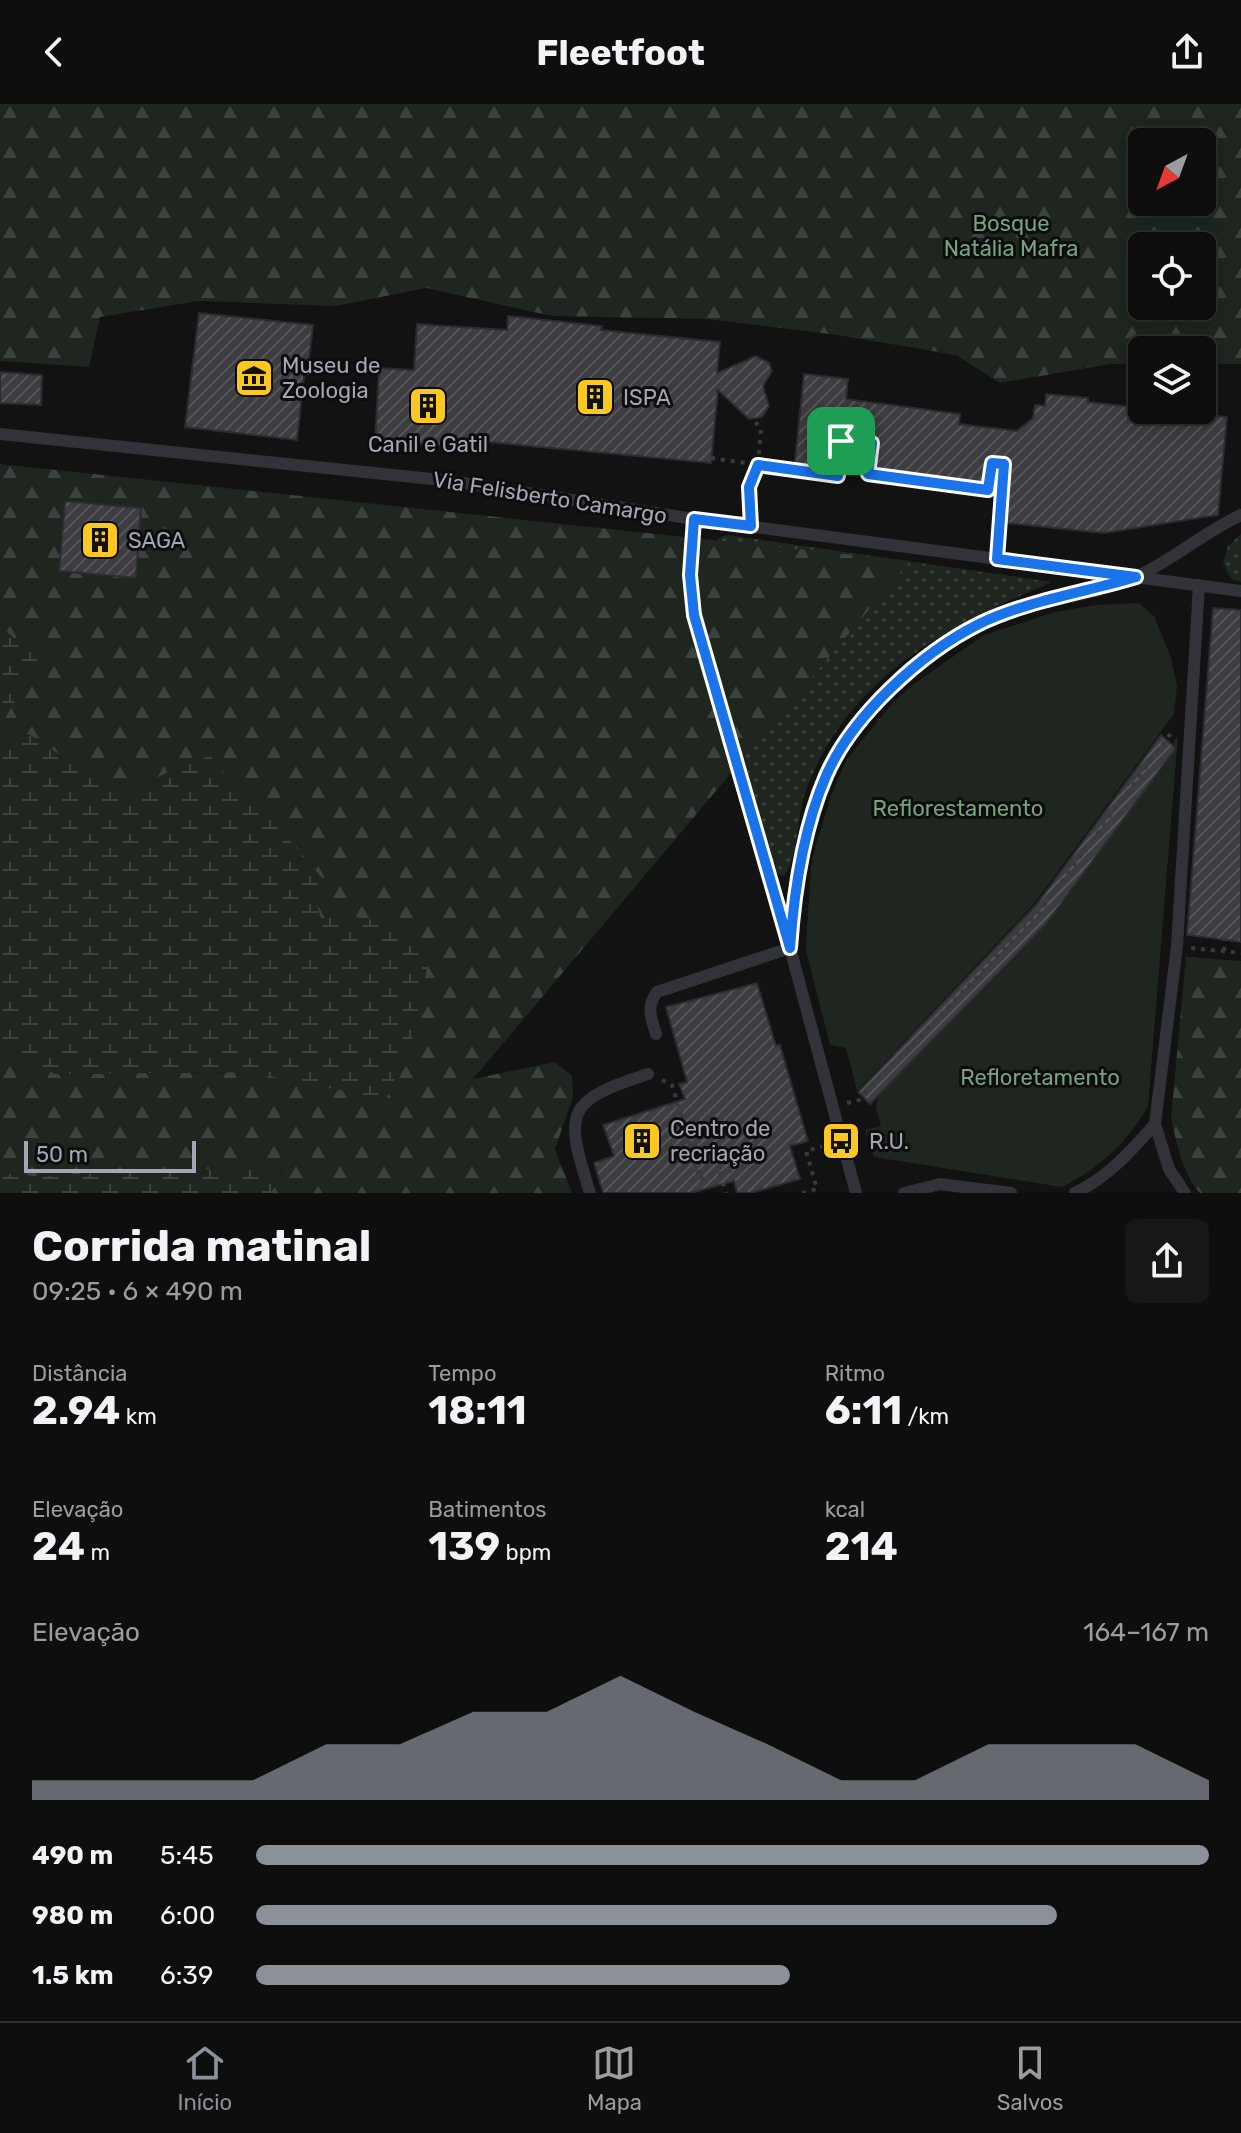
<!DOCTYPE html>
<html lang="pt">
<head>
<meta charset="utf-8">
<style>
  :root { --surface:#0e0e0e; --page:#171717; --text:#f1f3f6; --muted:#9b9c9e; --line:#2e2e2e; --accent:#8c9099 }
  body { margin:0; font-family:Rubik,sans-serif; background:var(--page); color:var(--text); height:100vh; display:flex; flex-direction:column; font-size:30px; white-space:nowrap }
  * { box-sizing:border-box; margin:0 }
  p { font-size:26px; color:var(--muted) }
  .icon { flex:none; width:44px; height:44px; fill:none; stroke:currentColor; stroke-width:2; stroke-linecap:round; stroke-linejoin:round }
  .map { position:relative; height:1089px; overflow:hidden }
  .drawer { display:flex; flex-direction:column; background:var(--surface); flex:1 }
  .drawer>* { flex:none }
  .needle { width:52px; rotate:221deg }
  .controls { position:absolute; left:1128px; top:24px; display:grid; gap:16px }
  .controls a { display:grid; place-items:center; width:88px; height:88px; border-radius:12px; background:var(--surface); box-shadow:0 4px 20px #0003,0 0 0 2px var(--line); font-size:40px }
  .scale { position:absolute; left:24px; bottom:20px; width:172px; box-sizing:border-box; padding-left:8px; border:4px solid #a2a6b5; border-top:0; font-size:22px; line-height:28px; white-space:nowrap; color:#a2a6b5; -webkit-text-stroke:6px #0d0d0e; paint-order:stroke }
  .pin { position:absolute; display:grid; place-items:center; width:68px; height:68px; color:#fff; margin:-34px; border-radius:16px; box-shadow:0 4px 12px #0006 }
  .round { display:grid; place-items:center; flex:none; width:84px; height:84px; border-radius:12px; background:var(--page) }
  .head { display:flex; align-items:center; justify-content:space-between; height:136px; padding:0 32px }
  h1 { font-size:44px; font-weight:700; line-height:60px }
  .metrics { display:grid; grid-template-columns:repeat(3,1fr); gap:12px; height:136px; padding:8px 32px }
  .metrics div { display:grid; align-content:center }
  .metrics b { font-size:40px; font-weight:700 }
  .metrics small { font-size:22px; font-weight:400 }
  .metrics p { font-size:22px }
  .chart { height:224px; padding:16px 32px }
  .chart p { display:flex; justify-content:space-between }
  .chart svg { width:100%; height:144px; margin-top:8px; fill:var(--accent); opacity:.7 }
  ul { padding:0 32px; list-style:none; font-size:26px }
  li { display:grid; grid-template-columns:128px 96px 1fr; align-items:center; height:60px }
  li i { height:20px; border-radius:10px; background:var(--accent) }
  header { display:flex; justify-content:space-between; align-items:center; height:104px; padding:0 32px; background:var(--surface); font-size:36px; font-weight:700 }
  .tabs { display:flex; justify-content:space-around; align-items:center; height:112px; border-top:2px solid var(--line); background:var(--surface); font-size:22px; color:var(--muted) }
  .tabs a { display:grid; justify-items:center; gap:4px }
  .tabs .current { color:var(--accent) }
  .map>svg:first-child { display:block }
  .grass { fill:url(#grass-dots) }
  .forest { fill:url(#forest-firs); fill-rule:evenodd }
  .wetland { fill:url(#wetland-marsh) }
  .green { fill:#1e261f }
  .building { fill:url(#building-hatch); stroke:#2c2b2f; stroke-width:2 }
  .lines { fill:none; stroke-linecap:round; stroke-linejoin:round }
  .path { stroke:#383a40; stroke-width:4; stroke-dasharray:4 6; stroke-linecap:butt }
  .lane { stroke:#323338; stroke-width:12 }
  .route-casing { stroke:#fff; stroke-width:16 }
  .route { stroke:#1a73e8; stroke-width:10 }
  .labels { text-anchor:middle; stroke-width:6; stroke-linejoin:round; paint-order:stroke }
  .park-label { font-size:22px; fill:#78a17f; stroke:#0d0d0e }
  .poi-label { font-size:22px; fill:#a2a6b5; stroke:#0d0d0e; text-anchor:start }
  .street-label { font-size:22px; fill:#a2a6b5; stroke:#0d0d0e }
</style>
</head>
<body>
<header><svg class="icon" aria-label="back" viewBox="0 0 24 24"><path d="M15 5l-7 7 7 7"/></svg>Fleetfoot<svg class="icon" aria-label="share" viewBox="0 0 24 24"><path d="M12 15V3M7 8l5-5 5 5M5 13v7h14v-7"/></svg></header>
<div class="map">
<svg width="1241" height="1089" viewBox="0 0 1241 1089">
  <defs>
    <pattern id="grass-dots" width="8" height="8" patternUnits="userSpaceOnUse" patternTransform="scale(2)"><rect width="8" height="8" fill="#1e261f"/><path d="M2 2h.1M6 6h.1" fill="none" stroke="#3c423d" stroke-width="1.8" stroke-linecap="round"/></pattern>
    <pattern id="forest-firs" width="22" height="20" patternUnits="userSpaceOnUse" patternTransform="scale(2)"><rect width="22" height="20" fill="#1e261f"/><path d="M5 1l3.5 6h-7zM16 11l3.5 6h-7z" fill="#3c423d"/></pattern>
    <pattern id="wetland-marsh" width="20" height="14" patternUnits="userSpaceOnUse" patternTransform="scale(2)"><rect width="20" height="14" fill="#1e261f"/><path d="M1 5h8M5 5V1M11 12h8M15 12V8" fill="none" stroke="#3c423d"/></pattern>
    <pattern id="building-hatch" width="6" height="6" patternUnits="userSpaceOnUse" patternTransform="scale(2)"><rect width="6" height="6" fill="#3c3c41"/><path d="M-1 1l2-2M0 6l6-6M5 7l2-2" fill="none" stroke="#55555a"/></pattern>
  </defs>
  <rect width="100%" height="100%" fill="#121213"/>
  <!-- grass -->
  <g class="grass">
    <path d="M 1241,430 L 1241,478 L 1231,475 L 1223,459 L 1228,442 Z"/>
    <path d="M 728,431 L 1052,478 C 943,524 848,572 804,691 C 798,710 797,762 783,772 L 778,770 L 774,764 L 704,505 L 711,441 L 722,432 Z"/>
  </g>
  <!-- forest -->
  <g class="forest">
    <path d="M 0,0 L 1241,0 L 1241,260 L 1202,260 L 1202,246 L 1142,246 L 1142,260 L 1110,260 L 1000,279 L 956,251 L 838,231 L 707,215 L 552,212 L 426,184 L 336,202 L 198,197 L 100,213 L 89,263 L 0,257 ZM 1202,38 L 1202,98 L 1142,98 L 1142,38 ZM 1202,142 L 1202,202 L 1142,202 L 1142,142 Z"/>
    <path d="M 0,360 L 910,457 L 473,975 L 555,958 L 572,972 L 573,993 L 555,1045 L 572,1089 L 271,1089 L 284,1063 L 33,1072 L 0,1069 L 0,942 L 56,970 L 247,968 L 267,971 L 0,736 Z"/>
    <path d="M 1186,853 L 1241,857 L 1241,1089 L 1200,1089 C 1182,1069 1177,1040 1171,1014 Z"/>
  </g>
  <!-- wetland -->
  <g class="wetland">
    <path d="M 0,521 L 17,537 L 43,545 L 0,624 Z"/>
    <path d="M 0,627 L 7,637 L 29,630 L 121,692 L 172,666 L 210,652 L 245,695 L 275,719 L 322,774 L 315,794 L 321,815 C 340,810 380,813 396,825 C 407,834 418,847 428,857 L 417,923 L 386,995 L 247,968 L 56,970 L 0,942 Z"/>
    <path d="M 284,1062 L 271,1089 L 0,1089 L 0,1069 L 33,1072 Z"/>
  </g>
  <!-- green -->
  <g class="green">
    <path d="M 1139,499 L 1154,512 L 1171,554 L 1177,582 L 1174,610 L 1034,800 L 857,987 L 846,944 L 830,941 L 806,846 L 808,808 L 811,763 L 816,740 L 832,689 L 847,655 L 891,601 L 911,582 L 984,531 L 1055,508 L 1096,501 Z"/>
    <path d="M 1178,632 L 1148,1002 C 1128,1038 1099,1065 1062,1083 L 874,1053 L 865,1026 L 881,1022 L 876,1005 L 878,991 L 1048,812 Z"/>
  </g>
  <!-- building -->
  <g class="building">
    <path d="M 199,209 L 313,221 L 308,264 L 305,264 L 297,336 L 185,323 Z"/>
    <path d="M 508,212 L 602,222 L 601,226 L 720,238 L 717,269 L 756,252 L 769,259 L 772,267 L 763,282 L 769,302 L 762,313 L 749,315 L 718,286 L 711,359 L 477,337 L 477,344 L 375,337 L 379,264 L 414,266 L 417,220 L 507,226 Z"/>
    <path d="M 0,268 L 42,271 L 41,301 L 0,299 Z"/>
    <path d="M 804,270 L 848,275 L 846,295 L 960,310 L 959,320 L 1017,327 L 1033,314 L 1035,301 L 1045,302 L 1046,290 L 1088,294 L 1088,298 L 1142,304 L 1142,306 L 1227,313 L 1218,411 L 1104,429 L 1006,419 L 1009,388 L 838,367 L 838,372 L 794,366 Z"/>
    <path d="M 65,397 L 141,404 L 136,474 L 59,467 Z"/>
    <path d="M 1213,504 L 1241,506 L 1241,838 L 1187,831 Z"/>
    <path d="M 1161,631 L 1176,644 L 1046,820 L 870,1000 L 858,988 L 1036,801 Z"/>
    <path d="M 757,879 L 776,942 L 780,941 L 808,1037 L 790,1042 L 800,1075 L 751,1089 L 737,1089 L 734,1077 L 691,1089 L 603,1089 L 594,1059 L 614,1052 L 603,1021 L 685,995 L 679,980 L 687,978 L 666,903 Z"/>
  </g>
  <g class="lines">
    <!-- path -->
    <g class="path">
      <path d="M 711,354 L 838,372 L 841,337 L 872,339 L 868,370 L 988,386 L 992,359 L 1012,361"/>
      <path d="M 750,408 L 749,383 L 758,361 L 761,324 L 753,316"/>
      <path d="M 998,438 L 1004,360"/>
      <path d="M 1191,844 L 1241,849"/>
      <path d="M 1224,847 L 1225,836"/>
      <path d="M 662,976 L 672,981 L 700,1075"/>
      <path d="M 847,999 L 859,996 L 1040,807 L 1171,629"/>
      <path d="M 720,1069 L 726,1089"/>
      <path d="M 690,1077 L 731,1067"/>
      <path d="M 802,1089 L 817,1085 L 806,1047 L 827,1041"/>
    </g>
    <!-- lane -->
    <g class="lane">
      <path d="M 0,330 L 451,377 L 694,415 L 1241,487"/>
      <path d="M 694,415 L 690,471 L 694,511 L 790,844 L 856,1089"/>
      <path d="M 656,930 C 651,914 646,903 657,888 L 790,844 C 794,787 803,725 826,672 C 852,611 920,549 979,520 C 1028,496 1086,495 1136,473 C 1173,456 1204,428 1241,411"/>
      <path d="M 590,1089 C 564,1007 565,997 648,970"/>
      <path d="M 904,1089 L 940,1080 L 1011,1089"/>
      <path d="M 1075,1089 C 1108,1073 1131,1047 1155,1020"/>
      <path d="M 1185,1089 L 1169,1065 L 1155,1020 L 1177,842 L 1199,481"/>
    </g>
  </g>
  <g class="lines">
    <!-- route casing -->
    <g class="route-casing">
      <path id="route" d="M 841,337 L 872,339 L 868,370 L 988,386 L 992,359 L 1004,360 L 997,455 L 1136,473 C 1086,488 1026,497 979,520 C 921,549 852,612 826,672 C 803,725 794,787 790,844 L 694,511 L 690,471 L 694,415 L 751,422 L 749,383 L 758,361 L 838,372 Z"/>
    </g>
    <!-- route -->
    <use href="#route" class="route"/>
  </g>
  <!-- icons -->
  <defs>
    <g id="museum-square" transform="scale(2)"><rect x="-9" y="-9" width="18" height="18" rx="4" fill="#fbc822" stroke="#0d0d0e"/><path d="M0-6L6-3V-2H-6V-3ZM-5-1h2V3h-2ZM-1-1h2V3h-2ZM3-1h2V3H3ZM-6 4H6V6H-6Z" fill="#111"/></g>
    <g id="building-square" transform="scale(2)"><rect x="-9" y="-9" width="18" height="18" rx="4" fill="#fbc822" stroke="#0d0d0e"/><path d="M-4-6H4V6H1V3H-1V6H-4ZM-2.5-4.3h1.7v1.8h-1.7ZM.8-4.3h1.7v1.8H.8ZM-2.5-1h1.7V.8h-1.7ZM.8-1h1.7V.8H.8Z" fill="#111"/></g>
    <g id="bus-square" transform="scale(2)"><rect x="-9" y="-9" width="18" height="18" rx="4" fill="#fbc822" stroke="#0d0d0e"/><path d="M-5-6H5V4H4V6H2V4H-2V6H-4V4H-5ZM-3.5-4V0h7V-4ZM-3.5 1.2v1.5H-2V1.2ZM2 1.2v1.5H3.5V1.2Z" fill="#111"/></g>
  </defs>
  <g fill-rule="evenodd">
    <use href="#museum-square" x="254" y="274"/>
    <use href="#building-square" x="595" y="293"/>
    <use href="#building-square" x="428" y="302"/>
    <use href="#building-square" x="100" y="436"/>
    <use href="#building-square" x="642" y="1037"/>
    <use href="#bus-square" x="841" y="1037"/>
  </g>
  <g class="labels">
    <!-- park labels -->
    <g class="park-label">
      <text x="1011" y="127">Bosque<tspan x="1011" dy="25">Natália Mafra</tspan></text>
      <text x="958" y="712">Reflorestamento</text>
      <text x="1040" y="981">Refloretamento</text>
    </g>
    <!-- poi labels -->
    <g class="poi-label">
      <text x="282" y="269">Museu de<tspan x="282" dy="25">Zoologia</tspan></text>
      <text x="623" y="301">ISPA</text>
      <text x="428" y="348" text-anchor="middle">Canil e Gatil</text>
      <text x="128" y="444">SAGA</text>
      <text x="670" y="1032">Centro de<tspan x="670" dy="25">recriação</tspan></text>
      <text x="869" y="1045">R.U.</text>
    </g>
    <!-- street labels -->
    <g class="street-label">
      <text transform="translate(550 393) rotate(9)" y="8">Via Felisberto Camargo</text>
    </g>
  </g>
</svg>
<div class="controls">
<a><svg class="needle" viewBox="-14 -14 28 28"><path d="M0-13l5 13h-10z" fill="#e53935"/><path d="M0 13l5-13h-10z" fill="#9b9c9e"/></svg></a>
<a><svg class="icon" aria-label="locate" viewBox="0 0 24 24"><circle cx="12" cy="12" r="6"/><path d="M12 2v4M12 18v4M2 12h4M18 12h4"/></svg></a>
<a><svg class="icon" aria-label="layers" viewBox="0 0 24 24"><path d="M12 4l9 5-9 5-9-5zM3 14l9 5 9-5"/></svg></a>
</div>
<div class="scale">50 m</div>
<div class="pin" style="left:841px;top:337px;background:#1e9e55"><svg class="icon" aria-label="arrive" viewBox="0 0 24 24"><path d="M6 21V4h12l-3 4 3 4H6"/></svg></div>
</div>
<section class="drawer">
<div class="head"><div><h1>Corrida matinal</h1><p>09:25 · 6 × 490 m</p></div><a class="round"><svg class="icon" aria-label="share" viewBox="0 0 24 24"><path d="M12 15V3M7 8l5-5 5 5M5 13v7h14v-7"/></svg></a></div>
<div class="metrics">
<div><p>Distância</p><b>2.94<small> km</small></b></div>
<div><p>Tempo</p><b>18:11</b></div>
<div><p>Ritmo</p><b>6:11<small> /km</small></b></div>
</div>
<div class="metrics">
<div><p>Elevação</p><b>24<small> m</small></b></div>
<div><p>Batimentos</p><b>139<small> bpm</small></b></div>
<div><p>kcal</p><b>214</b></div>
</div>
<div class="chart"><p><span>Elevação</span>164–167 m</p>
<svg viewBox="0 0 160 44" preserveAspectRatio="none"><path d="M0 44V38L10 38L20 38L30 38L40 27L50 27L60 17L70 17L80 6L90 17L100 27L110 38L120 38L130 27L140 27L150 27L160 38V44z"/></svg>
</div>
<ul>
<li><b>490 m</b>5:45<i style="width:100%"></i></li>
<li><b>980 m</b>6:00<i style="width:84%"></i></li>
<li><b>1.5 km</b>6:39<i style="width:56%"></i></li>
</ul>
</section>
<nav class="tabs">
<a class="current"><svg class="icon" aria-label="home" viewBox="0 0 24 24"><path d="M3 11l9-7 9 7M6 9v11h12V9"/></svg>Início</a>
<a><svg class="icon" aria-label="map" viewBox="0 0 24 24"><path d="M3 6l6-2 6 2 6-2v14l-6 2-6-2-6 2zM9 4v14M15 6v14"/></svg>Mapa</a>
<a><svg class="icon" aria-label="saved" viewBox="0 0 24 24"><path d="M7 4h10v16l-5-4-5 4z"/></svg>Salvos</a>
</nav>
</body>
</html>
